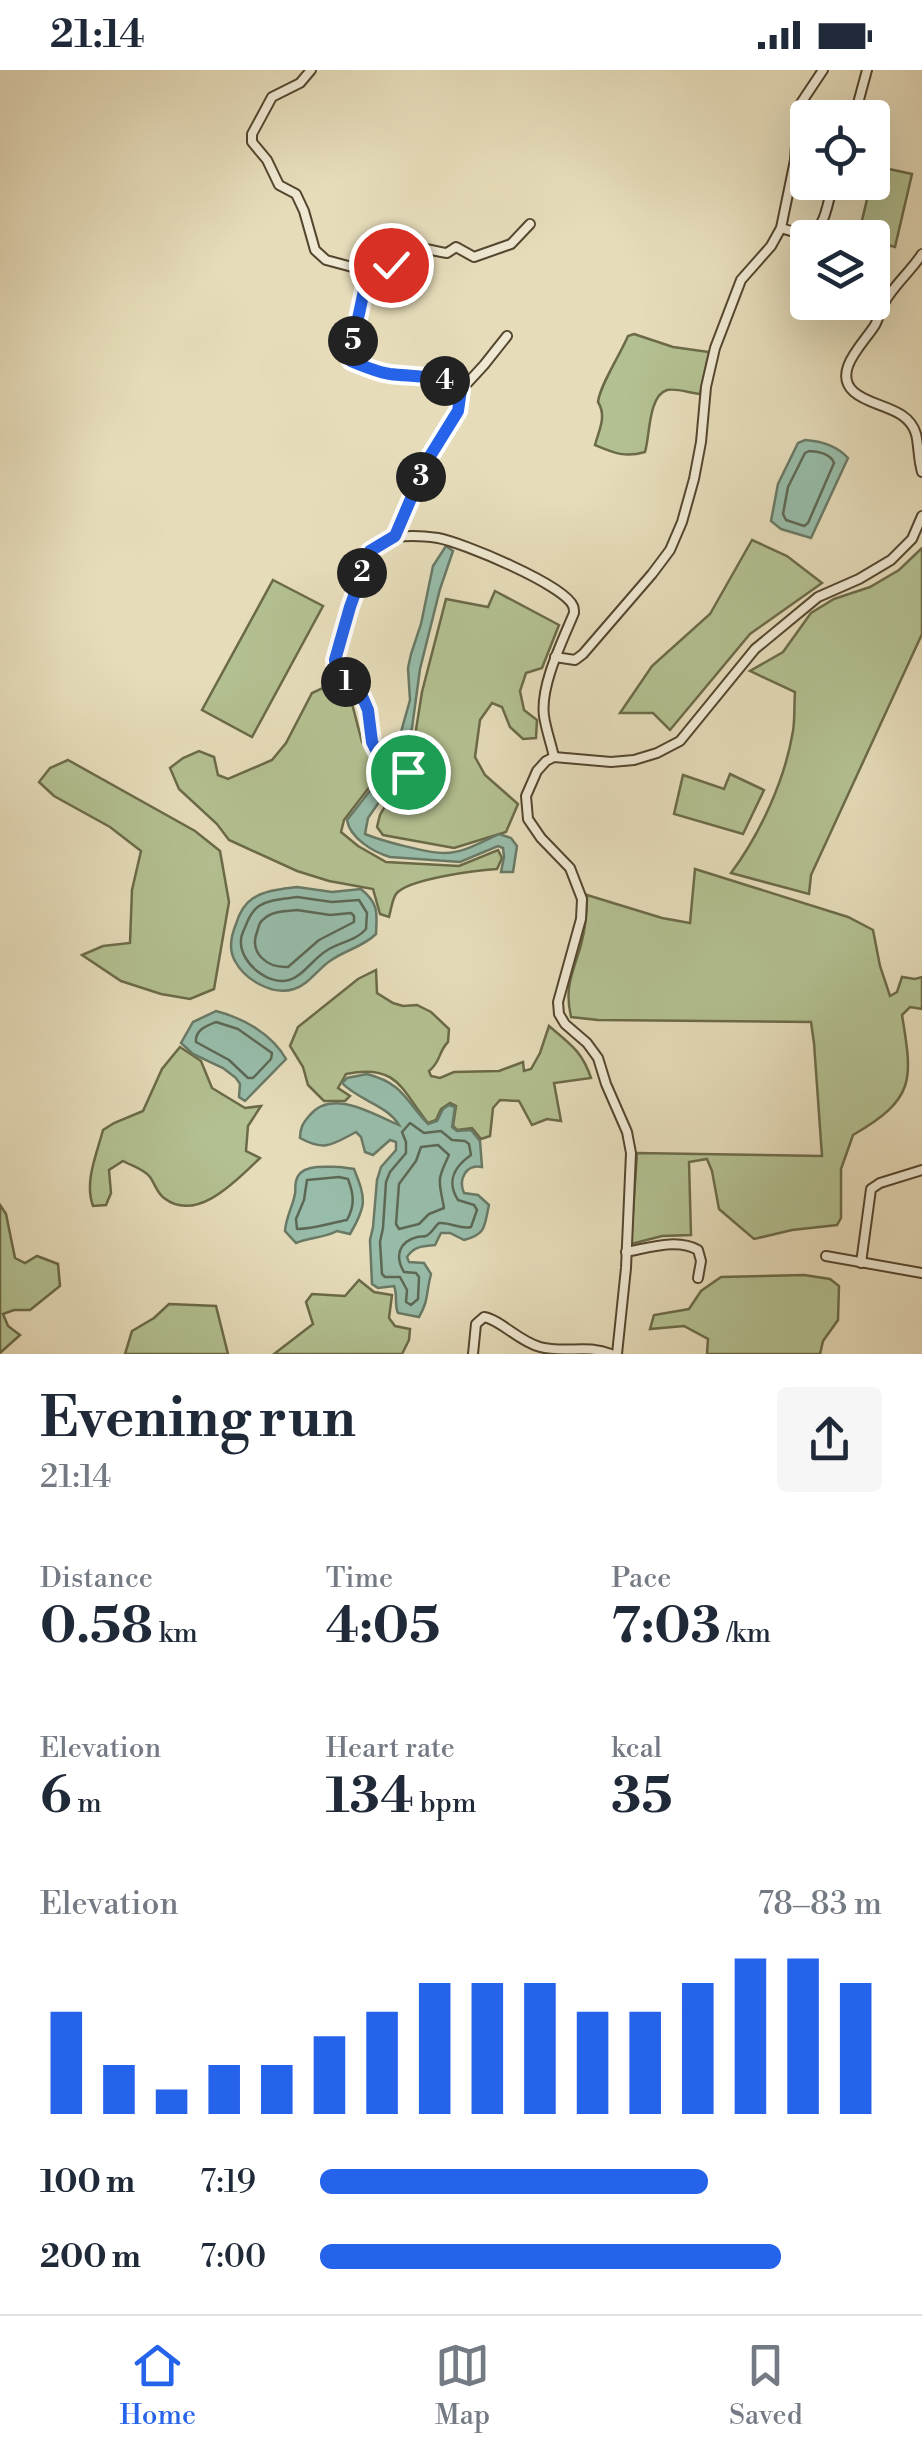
<!DOCTYPE html>
<html lang="en">
<head>
<meta charset="utf-8">
<style>
  :root { --surface:#fff; --page:#f6f6f7; --text:#1f2937; --muted:#747a83; --line:#e0e1e3; --accent:#2563eb }
  body { margin:0; font-family:"Libre Bodoni",serif; background:var(--page); color:var(--text); height:100vh; display:flex; flex-direction:column; font-size:38px; white-space:nowrap }
  * { box-sizing:border-box; margin:0 }
  p { font-size:32px; color:var(--muted) }
  .icon { flex:none; width:55px; height:55px; fill:none; stroke:currentColor; stroke-width:2; stroke-linecap:round; stroke-linejoin:round }
  .map { position:relative; height:1284px; overflow:hidden }
  .side { display:flex; flex-direction:column; background:var(--surface); flex:1 }
  .side>* { flex:none }
  .controls { position:absolute; left:790px; top:30px; display:grid; gap:20px }
  .controls a { display:grid; place-items:center; width:100px; height:100px; border-radius:10px; background:var(--surface); box-shadow:0 10px 40px #0002; font-size:50px }
  .pin { position:absolute; display:grid; place-items:center; width:85px; height:85px; color:#fff; margin:-42px; border:5px solid #fff; border-radius:50%; box-shadow:0 2px 10px #0007 }
  .km { position:absolute; width:50px; height:50px; margin:-25px; border-radius:50%; background:#222; color:#fff; font-size:28px; line-height:50px; text-align:center }
  .round { display:grid; place-items:center; flex:none; width:105px; height:105px; border-radius:10px; background:var(--page) }
  .headline { display:flex; align-items:center; justify-content:space-between; height:170px; padding:0 40px }
  h1 { font-size:55px; font-weight:800; line-height:75px }
  .metrics { display:grid; grid-template-columns:repeat(3,1fr); gap:15px; height:170px; padding:10px 40px }
  .metrics div { display:grid; align-content:center }
  .metrics b { font-size:50px; font-weight:800 }
  .metrics small { font-size:28px; font-weight:400 }
  .metrics p { font-size:28px }
  .chart { height:280px; padding:20px 40px }
  .chart p { display:flex; justify-content:space-between }
  .chart svg { width:100%; height:180px; margin-top:10px; stroke:var(--accent); stroke-width:6 }
  ul { padding:0 40px; list-style:none; font-size:32px }
  li { display:grid; grid-template-columns:160px 120px 1fr; align-items:center; height:75px }
  li i { height:25px; border-radius:12px; background:var(--accent) }
  .status { display:flex; justify-content:space-between; align-items:center; height:70px; padding:0 50px; background:var(--surface); direction:ltr }
  .status svg { height:28px; fill:currentColor }
  .tabs { display:flex; justify-content:space-around; align-items:center; height:140px; border-top:2px solid var(--line); background:var(--surface); font-size:28px; color:var(--muted) }
  .tabs a { display:grid; justify-items:center; gap:5px }
  .tabs .selected { color:var(--accent) }
  .map>svg:first-child { display:block }
  .green { fill:#b3c091; stroke:#6b6a48; stroke-width:2.5 }
  .water { fill:#97bca9; stroke:#697965; stroke-width:2.5 }
  .lines { fill:none; stroke-linecap:round; stroke-linejoin:round }
  .shore { stroke:#5d6854; stroke-width:2.5 }
  .street-casing { stroke:#54462e; stroke-width:12 }
  .street { stroke:#efe8d2; stroke-width:8 }
  .route-casing { stroke:#fff; stroke-width:20 }
  .route { stroke:#2563eb; stroke-width:12 }
</style>
</head>
<body>
<div class="status"><b>21:14</b><svg viewBox="0 0 49 12"><path d="M0 12V9h3v3zM5 12V6h3v6zM10 12V3h3v9zM15 12V0h3v12zM26 1h20v11H26zM47 4h2v5h-2z"/></svg></div>
<div class="map">
<svg width="922" height="1284" viewBox="0 0 922 1284">
  <rect width="100%" height="100%" fill="#e6dcba"/>
  <filter id="stains"><feTurbulence type="fractalNoise" baseFrequency=".002" numOctaves="4"/><feColorMatrix values="0 0 0 0 .2 0 0 0 0 .09 0 0 0 0 .02 0 0 0 .5 -.17"/></filter>
  <radialGradient id="worn" r=".72"><stop offset=".6" stop-color="#630" stop-opacity="0"/><stop offset="1" stop-color="#630" stop-opacity=".3"/></radialGradient>
  <!-- green -->
  <g class="green">
    <path d="M 875,96 L 912,104 L 895,177 L 873,171 L 872,168 L 858,167 Z"/>
    <path d="M 634,264 L 673,277 L 709,282 L 700,324 C 690,323 676,318 667,320 C 648,326 650,366 645,382 C 625,388 614,383 595,375 C 599,360 607,346 598,332 C 600,315 620,285 628,266 Z"/>
    <path d="M 752,470 L 787,486 L 822,513 L 750,564 L 670,660 L 653,643 L 620,643 L 652,596 L 710,544 Z"/>
    <path d="M 922,478 L 922,564 L 811,805 L 809,824 L 731,803 C 760,764 785,710 793,661 C 795,649 794,635 795,622 L 750,601 L 783,582 L 811,543 L 834,529 L 870,517 L 899,500 Z"/>
    <path d="M 273,510 L 323,536 L 252,667 L 202,640 Z"/>
    <path d="M 495,521 L 559,555 L 542,598 L 526,603 L 520,621 L 524,640 L 537,650 L 536,668 L 523,669 L 510,657 L 502,637 L 492,633 L 480,650 L 475,687 L 485,705 L 518,734 L 506,762 L 454,778 L 383,765 L 377,757 L 380,745 L 399,712 L 415,666 L 422,622 L 446,529 L 488,537 Z"/>
    <path d="M 327,616 L 350,626 L 362,672 L 382,691 L 384,698 L 344,750 L 341,762 L 358,776 L 386,792 L 459,796 L 498,780 L 502,788 L 497,799 C 478,800 407,809 396,824 C 392,830 391,840 389,847 L 380,844 L 373,819 L 329,811 L 297,801 L 229,770 L 217,754 L 179,719 L 170,698 L 183,688 L 199,681 L 214,687 L 218,705 L 228,709 L 272,690 L 286,673 L 312,623 Z"/>
    <path d="M 68,690 L 195,761 L 220,781 L 229,832 L 214,919 L 190,929 L 161,924 L 121,911 L 82,885 L 103,876 L 130,873 L 132,820 L 141,781 L 110,757 L 54,726 L 39,712 L 50,698 Z"/>
    <path d="M 730,704 L 764,720 L 743,764 L 674,744 L 683,705 L 724,719 Z"/>
    <path d="M 695,799 L 848,847 L 873,860 L 880,896 L 890,926 L 897,922 L 902,907 L 915,909 L 922,907 L 922,939 L 910,937 L 902,945 C 913,1011 915,1029 853,1065 L 841,1099 L 841,1148 L 837,1155 L 792,1160 L 754,1169 L 719,1139 L 712,1101 L 707,1089 L 689,1092 L 691,1165 L 662,1166 L 631,1174 L 637,1083 L 822,1086 L 814,973 L 811,952 L 598,950 L 571,947 C 564,916 573,903 581,875 C 585,860 587,841 587,825 L 662,848 L 690,853 Z"/>
    <path d="M 376,900 L 377,923 L 393,933 L 403,936 L 417,935 L 431,942 L 449,959 L 448,972 C 438,982 441,992 429,1001 L 431,1006 L 440,1008 L 454,1002 L 499,1001 L 523,992 L 524,1001 L 531,999 L 540,983 L 549,956 C 570,974 582,981 591,1008 L 554,1013 L 561,1051 L 547,1049 L 532,1055 L 519,1031 L 500,1030 L 493,1038 L 490,1066 L 481,1069 L 472,1058 L 457,1060 L 453,1056 L 456,1036 L 450,1033 L 441,1039 L 436,1050 L 428,1053 C 402,1021 398,993 346,1004 L 338,1018 L 350,1026 L 345,1031 L 324,1031 L 308,1015 L 303,997 L 290,976 L 298,957 L 358,909 Z"/>
    <path d="M 180,977 L 201,991 L 212,1018 L 245,1038 L 261,1036 L 248,1056 L 246,1081 L 260,1088 C 238,1109 197,1154 164,1128 C 157,1123 155,1114 150,1107 C 144,1099 132,1096 123,1091 L 109,1100 L 111,1123 L 106,1135 L 93,1136 C 84,1112 97,1083 103,1060 L 114,1053 L 143,1041 L 162,999 Z"/>
    <path d="M 0,1135 L 6,1144 L 15,1188 L 25,1193 L 37,1186 L 58,1194 L 60,1216 L 30,1240 L 14,1240 L 3,1244 L 8,1256 L 20,1265 L 0,1283 Z"/>
    <path d="M 804,1205 L 830,1209 L 839,1216 L 838,1250 L 823,1271 L 820,1284 L 707,1284 L 708,1269 L 684,1256 L 650,1259 L 654,1245 L 689,1239 L 701,1221 L 721,1207 Z"/>
    <path d="M 359,1210 L 374,1222 L 392,1225 L 389,1248 L 395,1256 L 410,1259 L 409,1270 L 402,1284 L 274,1284 L 313,1254 L 306,1232 L 312,1224 L 345,1226 Z"/>
    <path d="M 169,1234 L 216,1236 L 228,1284 L 125,1284 L 132,1261 L 154,1248 Z"/>
  </g>
  <!-- water -->
  <g class="water">
    <path d="M 805,370 C 821,371 837,376 848,388 L 811,468 L 781,459 L 771,451 L 778,414 L 798,373 Z"/>
    <path d="M 446,476 L 453,481 L 440,519 L 420,599 L 412,658 L 397,706 L 368,748 L 365,764 C 382,771 427,783 445,783 C 464,783 483,771 499,764 L 511,768 L 517,776 L 513,802 L 501,802 L 504,787 L 503,778 L 498,776 L 460,792 L 390,787 C 373,782 350,768 347,750 L 388,698 L 399,669 L 410,630 L 408,598 L 411,584 L 421,554 L 433,496 Z"/>
    <path d="M 297,817 L 332,822 L 361,819 C 379,834 377,842 376,864 C 363,877 345,880 330,891 C 318,899 308,915 294,919 C 273,926 245,910 235,891 C 228,879 231,866 236,854 C 239,844 243,835 252,829 C 265,820 282,819 297,817 Z"/>
    <path d="M 216,941 C 243,948 272,964 286,989 L 245,1031 L 239,1027 L 240,1014 L 236,1008 L 223,998 L 193,984 L 181,973 L 193,952 Z"/>
    <path d="M 367,1004 C 404,1014 405,1030 428,1054 L 437,1051 L 443,1039 L 449,1035 L 455,1037 L 452,1057 L 457,1061 L 471,1060 L 480,1071 L 482,1097 C 466,1094 458,1109 464,1123 L 478,1125 L 489,1135 C 484,1156 487,1164 464,1170 L 450,1163 L 441,1163 L 435,1175 C 423,1176 414,1176 407,1187 L 409,1192 L 424,1193 L 431,1204 C 426,1222 429,1230 419,1247 L 398,1243 C 394,1234 398,1226 394,1216 L 378,1218 L 372,1214 L 370,1170 L 373,1157 L 377,1110 L 381,1097 L 396,1080 L 396,1072 L 390,1070 L 373,1085 L 365,1082 L 361,1067 L 356,1062 C 333,1074 325,1082 300,1068 C 300,1058 303,1053 309,1046 C 332,1017 374,1045 399,1055 C 387,1035 358,1030 342,1013 L 347,1008 Z"/>
    <path d="M 340,1097 L 354,1099 C 366,1129 367,1135 350,1164 L 337,1161 C 324,1168 311,1167 296,1173 L 285,1161 C 286,1148 291,1140 294,1128 C 297,1119 294,1121 296,1111 C 300,1093 326,1097 340,1097 Z"/>
  </g>
  <g class="lines">
    <!-- shore -->
    <g class="shore">
      <path d="M 809,381 C 818,381 831,384 834,393 L 808,453 L 804,456 L 786,450 L 783,444 L 788,417 L 805,383 Z"/>
      <path d="M 297,827 L 332,832 L 359,830 L 367,843 L 366,859 C 356,871 339,872 326,881 C 313,889 303,906 289,910 C 268,916 239,892 241,870 C 241,865 244,860 246,855 C 249,847 252,841 259,836 C 270,829 284,829 297,827 Z"/>
      <path d="M 297,840 L 330,845 L 351,843 L 354,846 L 354,852 L 319,870 L 288,897 C 267,898 249,883 257,862 C 259,856 259,852 265,848 C 273,841 287,841 297,840 Z"/>
      <path d="M 216,952 L 238,959 L 272,983 L 271,989 L 253,1008 L 248,1008 L 229,990 L 196,972 C 195,960 206,956 216,952 Z"/>
      <path d="M 410,1053 L 424,1063 L 441,1061 L 452,1070 L 465,1071 L 469,1074 L 471,1085 C 454,1097 446,1111 458,1130 L 474,1135 L 477,1140 L 471,1157 C 461,1160 451,1152 439,1153 C 434,1157 432,1163 426,1166 C 423,1167 420,1166 417,1167 C 398,1172 395,1187 404,1202 L 416,1203 L 419,1207 L 418,1229 L 411,1235 L 406,1232 L 407,1220 L 400,1207 L 385,1207 L 382,1204 L 380,1172 L 383,1158 L 386,1112 L 390,1102 L 406,1083 L 406,1072 L 402,1062 Z"/>
      <path d="M 438,1075 L 449,1085 C 436,1112 439,1110 444,1138 L 429,1144 L 419,1154 L 399,1159 L 396,1154 L 399,1114 L 416,1091 L 421,1077 Z"/>
      <path d="M 339,1107 L 348,1109 C 354,1125 355,1135 347,1150 C 330,1153 314,1159 297,1159 L 296,1149 L 304,1130 L 307,1110 Z"/>
    </g>
    <!-- street casing -->
    <g class="street-casing">
      <g id="street">
        <path d="M 311,0 L 300,13 L 272,27 L 252,64 L 252,72 L 267,90 L 279,115 L 296,124 L 304,141 L 315,180 L 326,190 L 356,198 L 365,203 L 366,211 L 350,286 L 351,291 C 363,296 377,302 390,304 C 413,307 443,304 461,320 L 458,341 L 427,391 L 395,466"/>
        <path d="M 854,48 L 867,0"/>
        <path d="M 781,158 C 788,160 799,164 807,164 C 825,164 829,127 833,112"/>
        <path d="M 922,184 C 911,201 894,215 884,233 C 880,240 879,248 875,255 C 865,272 831,302 854,322 C 872,338 908,336 916,364 C 919,376 918,389 922,402"/>
        <path d="M 365,203 L 391,195 L 399,175 C 411,174 433,181 447,183 L 456,177 L 474,187 L 511,174 L 530,154"/>
        <path d="M 461,320 L 484,295 L 507,266"/>
        <path d="M 555,587 L 575,590 L 583,584 L 652,504 L 670,480 L 682,452 L 694,409 L 701,372 L 706,317 L 715,278 L 741,210 L 771,176 L 781,158 L 795,90 L 798,45 L 801,33 L 823,0"/>
        <path d="M 407,702 C 398,696 383,689 376,680 C 367,670 373,644 364,629 C 357,619 343,614 337,602 C 330,588 347,544 353,529 C 358,514 362,490 373,479 C 389,463 417,465 438,468 C 461,472 565,515 573,536 C 574,538 574,541 574,543 C 562,572 540,616 544,646 C 546,660 551,673 554,687"/>
        <path d="M 626,1182 C 649,1178 677,1168 698,1180 L 701,1191 L 698,1208"/>
        <path d="M 826,1186 L 922,1203"/>
        <path d="M 861,1193 L 871,1119 L 880,1113 L 922,1100"/>
        <path d="M 473,1284 L 476,1254 L 484,1247 C 501,1250 518,1271 540,1277 C 566,1284 586,1274 611,1284"/>
        <path d="M 617,1284 L 626,1198 L 631,1083 L 627,1062 L 606,1014 L 598,988 L 587,973 L 565,954 L 559,944 L 558,932 L 581,849 L 582,829 L 570,798 L 541,768 L 528,749 L 526,726 L 537,701 L 546,691 L 554,687 L 611,692 L 634,690 L 657,683 L 680,671 L 755,579 L 818,527 L 859,509 L 891,490 L 912,469 L 922,446"/>
      </g>
    </g>
    <!-- street -->
    <use href="#street" class="street"/>
  </g>
  <g class="lines">
    <!-- route casing -->
    <g class="route-casing">
      <path id="route" d="M 391,195 L 365,203 L 366,211 L 350,286 L 351,291 C 363,296 377,302 390,304 C 414,307 442,304 461,320 L 458,341 L 427,391 L 395,466 L 370,481 L 350,537 L 335,590 L 336,600 L 353,620 L 362,626 L 368,640 L 372,672 L 376,680 L 408,702"/>
    </g>
    <!-- route -->
    <use href="#route" class="route"/>
  </g>
  <rect width="100%" height="100%" filter="url(#stains)"/>
  <rect width="100%" height="100%" fill="url(#worn)"/>
</svg>
<div class="controls">
<a><svg class="icon" aria-label="locate" viewBox="0 0 24 24"><circle cx="12" cy="12" r="6"/><path d="M12 2v4M12 18v4M2 12h4M18 12h4"/></svg></a>
<a><svg class="icon" aria-label="layers" viewBox="0 0 24 24"><path d="M12 4l9 5-9 5-9-5zM3 14l9 5 9-5"/></svg></a>
</div>
<div class="pin" style="left:408px;top:702px;background:#1e9e55"><svg class="icon" aria-label="arrive" viewBox="0 0 24 24"><path d="M6 21V4h12l-3 4 3 4H6"/></svg></div>
<div class="pin" style="left:391px;top:195px;background:#d93025"><svg class="icon" aria-label="check" viewBox="0 0 24 24"><path d="M5 12l5 5 9-10"/></svg></div>
<b class="km" style="left:346px;top:612px">1</b>
<b class="km" style="left:362px;top:503px">2</b>
<b class="km" style="left:421px;top:407px">3</b>
<b class="km" style="left:445px;top:311px">4</b>
<b class="km" style="left:353px;top:271px">5</b>
</div>
<section class="side">
<div class="headline"><div><h1>Evening run</h1><p>21:14</p></div><a class="round"><svg class="icon" aria-label="share" viewBox="0 0 24 24"><path d="M12 15V3M7 8l5-5 5 5M5 13v7h14v-7"/></svg></a></div>
<div class="metrics">
<div><p>Distance</p><b>0.58<small> km</small></b></div>
<div><p>Time</p><b>4:05</b></div>
<div><p>Pace</p><b>7:03<small> /km</small></b></div>
</div>
<div class="metrics">
<div><p>Elevation</p><b>6<small> m</small></b></div>
<div><p>Heart rate</p><b>134<small> bpm</small></b></div>
<div><p>kcal</p><b>35</b></div>
</div>
<div class="chart"><p><span>Elevation</span>78–83 m</p>
<svg viewBox="0 0 160 44" preserveAspectRatio="none"><path d="M5 44V19M15 44V32M25 44V38M35 44V32M45 44V32M55 44V25M65 44V19M75 44V12M85 44V12M95 44V12M105 44V19M115 44V19M125 44V12M135 44V6M145 44V6M155 44V12"/></svg>
</div>
<ul>
<li><b>100 m</b>7:19<i style="width:69%"></i></li>
<li><b>200 m</b>7:00<i style="width:82%"></i></li>
</ul>
</section>
<nav class="tabs">
<a class="selected"><svg class="icon" aria-label="home" viewBox="0 0 24 24"><path d="M3 11l9-7 9 7M6 9v11h12V9"/></svg>Home</a>
<a><svg class="icon" aria-label="map" viewBox="0 0 24 24"><path d="M3 6l6-2 6 2 6-2v14l-6 2-6-2-6 2zM9 4v14M15 6v14"/></svg>Map</a>
<a><svg class="icon" aria-label="saved" viewBox="0 0 24 24"><path d="M7 4h10v16l-5-4-5 4z"/></svg>Saved</a>
</nav>
</body>
</html>
